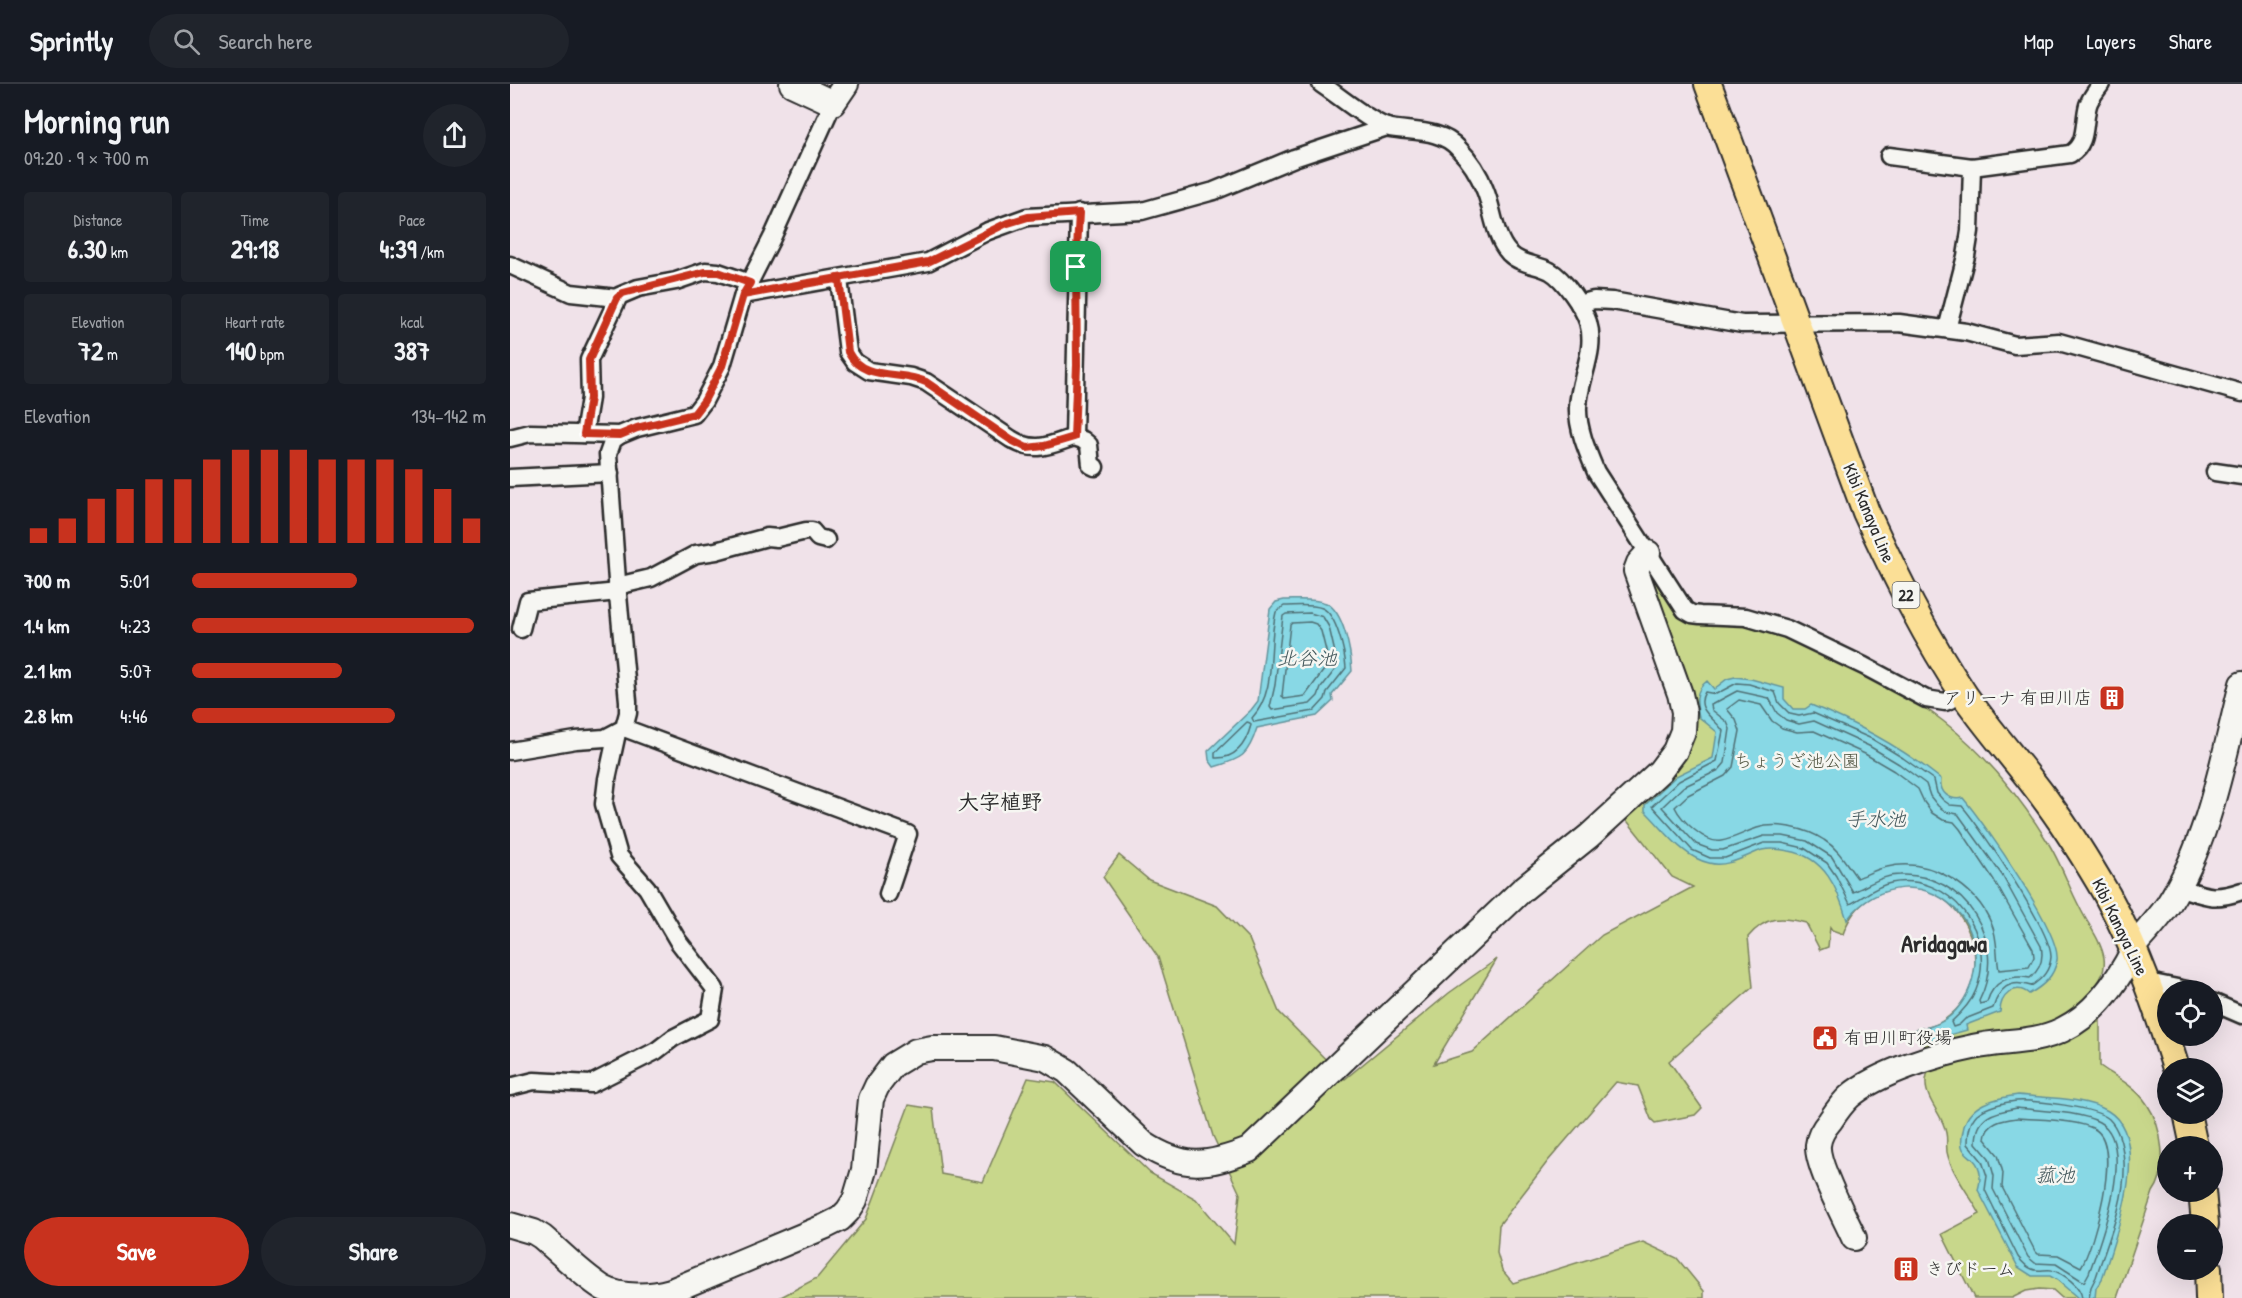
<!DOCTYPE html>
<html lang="en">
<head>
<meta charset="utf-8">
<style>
  :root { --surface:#171b24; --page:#20242c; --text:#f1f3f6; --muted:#9ea1a6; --line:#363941; --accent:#c8321e }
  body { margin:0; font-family:"Patrick Hand","Klee One",sans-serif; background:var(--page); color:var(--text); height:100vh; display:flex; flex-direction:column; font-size:22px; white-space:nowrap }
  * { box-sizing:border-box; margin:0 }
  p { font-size:20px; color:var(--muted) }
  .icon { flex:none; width:33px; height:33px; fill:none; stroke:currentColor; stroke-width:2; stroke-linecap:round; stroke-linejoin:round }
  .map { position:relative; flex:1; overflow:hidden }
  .drawer { display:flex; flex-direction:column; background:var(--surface); width:510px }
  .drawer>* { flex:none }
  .controls { position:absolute; left:1647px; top:896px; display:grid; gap:12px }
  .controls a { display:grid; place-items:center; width:66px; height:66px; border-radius:50%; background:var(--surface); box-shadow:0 6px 24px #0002; font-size:30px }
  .pin { position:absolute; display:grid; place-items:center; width:51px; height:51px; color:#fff; margin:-26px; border-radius:12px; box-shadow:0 3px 9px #0006 }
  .round { display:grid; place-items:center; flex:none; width:63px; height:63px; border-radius:32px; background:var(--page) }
  .summary { display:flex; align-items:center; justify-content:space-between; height:102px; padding:0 24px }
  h1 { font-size:33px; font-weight:700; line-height:45px }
  .figures { display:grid; grid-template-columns:repeat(3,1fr); gap:9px; height:102px; padding:6px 24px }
  .figures div { display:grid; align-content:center; border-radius:6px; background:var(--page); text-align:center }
  .figures b { font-size:26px; font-weight:700 }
  .figures small { font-size:16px; font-weight:400 }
  .figures p { font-size:16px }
  .chart { height:168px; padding:12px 24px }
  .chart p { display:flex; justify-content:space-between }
  .chart svg { width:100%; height:108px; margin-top:6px; stroke:var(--accent); stroke-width:6 }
  .cta { display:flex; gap:12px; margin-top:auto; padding:12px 24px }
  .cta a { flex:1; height:69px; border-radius:36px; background:var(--accent); color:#fff; font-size:24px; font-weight:700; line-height:69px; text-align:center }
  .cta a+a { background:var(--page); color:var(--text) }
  ul { padding:0 24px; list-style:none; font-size:20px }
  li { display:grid; grid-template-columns:96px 72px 1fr; align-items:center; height:45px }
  li i { height:15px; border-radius:8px; background:var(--accent) }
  header { display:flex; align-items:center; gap:36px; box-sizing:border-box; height:84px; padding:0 30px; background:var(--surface); border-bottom:2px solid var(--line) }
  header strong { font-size:28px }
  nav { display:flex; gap:33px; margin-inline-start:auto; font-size:21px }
  .search { width:420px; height:54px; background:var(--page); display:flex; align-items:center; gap:15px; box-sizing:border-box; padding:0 21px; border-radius:33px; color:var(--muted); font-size:22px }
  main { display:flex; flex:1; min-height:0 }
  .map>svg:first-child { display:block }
  .green { fill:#c8d78b; stroke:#7a815b; stroke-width:1.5 }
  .water { fill:#88d8e5; stroke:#63939b; stroke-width:1.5 }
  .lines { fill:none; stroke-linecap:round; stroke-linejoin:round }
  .shore { stroke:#507075; stroke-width:1.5 }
  .street-casing { stroke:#2b2b2b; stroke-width:21 }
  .secondary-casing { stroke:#2b2b2b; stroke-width:28 }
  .primary-casing { stroke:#2b2b2b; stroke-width:30 }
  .street { stroke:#f6f6f2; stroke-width:16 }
  .secondary { stroke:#f6f6f2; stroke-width:24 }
  .primary { stroke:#fbdf96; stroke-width:26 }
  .route-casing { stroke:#fff; stroke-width:12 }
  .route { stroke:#c8321e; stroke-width:8 }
  .labels { text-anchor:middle; stroke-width:5; stroke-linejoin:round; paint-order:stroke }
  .shield { fill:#f6f6f2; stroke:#686867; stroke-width:1.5 }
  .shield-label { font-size:16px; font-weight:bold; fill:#2b2b2b }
  .street-label { font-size:18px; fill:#2b2b2b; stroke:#f6f6f2 }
  .poi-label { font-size:18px; fill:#2b2b2b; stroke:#f6f6f2; text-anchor:start }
  .park-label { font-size:18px; fill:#525643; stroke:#f6f6f2 }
  .water-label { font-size:20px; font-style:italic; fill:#42565a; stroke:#f6f6f2 }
  .quarter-label { font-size:21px; font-weight:bold; fill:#2b2b2b; stroke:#f6f6f2 }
  .district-label { font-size:24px; font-weight:bold; fill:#2b2b2b; stroke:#f6f6f2 }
</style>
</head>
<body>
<header>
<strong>Sprintly</strong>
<div class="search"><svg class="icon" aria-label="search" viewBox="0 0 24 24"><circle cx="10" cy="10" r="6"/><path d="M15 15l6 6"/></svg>Search here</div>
<nav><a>Map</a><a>Layers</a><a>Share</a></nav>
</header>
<main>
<section class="drawer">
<div class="summary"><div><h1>Morning run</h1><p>09:20 · 9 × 700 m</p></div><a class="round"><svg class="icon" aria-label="share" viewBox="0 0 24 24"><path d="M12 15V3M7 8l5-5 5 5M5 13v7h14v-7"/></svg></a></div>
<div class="figures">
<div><p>Distance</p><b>6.30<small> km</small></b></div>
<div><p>Time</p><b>29:18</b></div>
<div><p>Pace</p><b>4:39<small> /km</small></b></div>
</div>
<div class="figures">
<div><p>Elevation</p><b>72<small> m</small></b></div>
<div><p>Heart rate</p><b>140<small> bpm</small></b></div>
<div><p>kcal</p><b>387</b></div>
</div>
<div class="chart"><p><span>Elevation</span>134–142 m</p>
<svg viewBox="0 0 160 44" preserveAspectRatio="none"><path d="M5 44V38M15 44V34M25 44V26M35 44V22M45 44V18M55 44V18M65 44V10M75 44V6M85 44V6M95 44V6M105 44V10M115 44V10M125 44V10M135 44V14M145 44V22M155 44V34"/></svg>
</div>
<ul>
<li><b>700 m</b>5:01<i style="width:56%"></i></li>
<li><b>1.4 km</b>4:23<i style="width:96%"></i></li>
<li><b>2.1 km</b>5:07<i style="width:51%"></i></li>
<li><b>2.8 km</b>4:46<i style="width:69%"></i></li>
</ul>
<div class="cta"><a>Save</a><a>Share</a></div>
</section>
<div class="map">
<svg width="1732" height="1214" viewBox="0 0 1732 1214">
  <rect width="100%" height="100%" fill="#f0e2e9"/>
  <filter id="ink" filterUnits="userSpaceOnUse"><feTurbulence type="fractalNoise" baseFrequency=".0167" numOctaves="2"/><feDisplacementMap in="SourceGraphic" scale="12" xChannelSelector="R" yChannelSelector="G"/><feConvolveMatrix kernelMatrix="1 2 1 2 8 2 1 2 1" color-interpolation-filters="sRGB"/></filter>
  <g filter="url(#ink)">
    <!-- green -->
    <path class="green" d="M 1148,497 C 1154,508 1162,529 1175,533 C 1182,536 1194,535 1202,536 C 1221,537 1242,539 1260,545 C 1283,553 1305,567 1326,577 C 1362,594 1401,612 1433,637 C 1474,669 1510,713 1537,757 C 1550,777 1558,801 1569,822 C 1583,852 1611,877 1581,907 L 1590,933 L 1590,982 C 1606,993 1626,1003 1637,1020 C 1652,1042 1659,1086 1643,1108 L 1607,1214 L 1552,1214 L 1543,1206 L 1529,1205 L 1516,1207 L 1502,1214 L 1464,1214 L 1432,1150 L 1470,1130 C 1460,1111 1444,1093 1438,1072 C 1435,1064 1438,1057 1436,1049 C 1432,1025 1406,1011 1420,983 L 1414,958 L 1404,946 C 1415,944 1426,942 1434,936 C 1502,889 1447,778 1372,808 C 1352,816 1340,829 1333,850 L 1322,846 L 1320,843 L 1318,863 L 1310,866 L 1296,839 C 1270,832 1256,832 1238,853 L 1243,903 L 1159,977 L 1192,1024 L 1185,1031 L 1145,1039 L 1141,1035 L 1128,1002 L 1106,998 L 1038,1077 L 989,1141 L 987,1169 L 992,1186 L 1003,1199 L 1133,1158 L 1167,1174 L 1194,1207 L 1194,1214 L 269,1214 L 307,1194 L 356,1135 L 399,1021 L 423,1025 L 431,1090 L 473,1098 L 518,994 L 545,998 L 640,1089 L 686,1115 L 724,1160 L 730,1110 L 703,1052 L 648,873 L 593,793 L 609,771 L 639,796 L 707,822 L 739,855 L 769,928 L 835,995 L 939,909 L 987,875 L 924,980 L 962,968 L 1092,851 L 1183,803 L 1162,793 L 1114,733 L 1181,654 L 1139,501 Z"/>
    <!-- water -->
    <g class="water">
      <path d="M 774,516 C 787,516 803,514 816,519 C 834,527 841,569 842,587 L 822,611 L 823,617 L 807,632 L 747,644 C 738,672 732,675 704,683 L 699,676 L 698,667 L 741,626 L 748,617 L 760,525 L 766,518 Z"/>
      <path d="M 1225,593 L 1241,595 L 1274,604 L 1274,615 L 1283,625 L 1295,625 L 1301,621 C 1348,640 1391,663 1431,695 C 1429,709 1440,717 1453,714 C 1474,739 1551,848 1547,876 C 1544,893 1533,902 1519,910 C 1505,898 1490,912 1490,928 L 1456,941 L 1457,946 L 1414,958 L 1404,946 C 1415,944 1426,942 1435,936 C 1467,913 1475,864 1452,833 C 1420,791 1366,797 1337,836 C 1328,805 1315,773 1279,767 C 1270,765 1260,764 1252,766 C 1235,772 1217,784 1199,779 C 1172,773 1154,745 1135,727 L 1135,721 L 1166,692 L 1203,674 L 1207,648 L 1189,633 C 1186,618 1184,607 1197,597 L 1204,605 L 1217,595 Z"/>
      <path d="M 1508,1011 C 1534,1014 1575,1013 1598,1027 C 1644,1055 1604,1157 1592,1195 L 1586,1204 L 1585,1214 L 1568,1214 L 1547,1196 L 1540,1192 L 1522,1192 L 1508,1183 L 1468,1106 C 1471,1095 1472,1084 1463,1075 C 1460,1072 1455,1069 1453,1065 C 1450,1060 1452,1052 1453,1047 C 1457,1020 1485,1014 1508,1011 Z"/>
    </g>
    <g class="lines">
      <!-- shore -->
      <g class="shore">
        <path d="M 774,522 C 786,522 801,520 812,524 C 827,530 835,570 836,584 L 817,608 L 815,615 L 804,627 L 744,638 L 742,634 C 768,606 757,563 766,528 Z"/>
        <path d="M 800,529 L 813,533 L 819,543 L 828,582 L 811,604 L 808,612 L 800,620 L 762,626 L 760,623 L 765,601 L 773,532 L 776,530 Z"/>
        <path d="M 800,538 L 806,540 L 811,547 L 819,579 L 795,612 L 774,615 L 772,612 L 780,541 L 782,539 Z"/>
        <path d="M 1227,599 L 1239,600 L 1265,608 L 1269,619 L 1280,630 L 1289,632 L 1303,629 L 1362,655 L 1393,674 L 1424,696 L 1427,709 L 1433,716 L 1440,721 L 1452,722 C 1471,744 1542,848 1541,873 C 1540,886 1531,896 1521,902 C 1499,894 1489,905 1483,924 L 1455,935 L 1449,941 L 1443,943 L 1441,938 C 1451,929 1461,919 1466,906 C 1488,851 1440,787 1381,799 C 1365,802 1354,813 1340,820 L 1326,792 L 1317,779 L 1294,764 L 1272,759 L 1254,759 L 1215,774 L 1200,774 L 1182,766 L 1142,722 L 1169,697 L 1207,677 L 1213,647 C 1205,634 1184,626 1195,608 L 1206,610 Z"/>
        <path d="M 1227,607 L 1259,614 L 1267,629 L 1276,636 L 1289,640 L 1304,637 L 1359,662 L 1389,680 L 1416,700 L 1420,712 L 1428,722 L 1436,728 L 1448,730 L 1492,791 L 1531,862 C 1534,875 1531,885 1520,894 C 1500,890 1483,897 1477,918 L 1470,920 L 1469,917 C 1499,859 1455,788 1390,791 C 1372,791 1359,801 1343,808 L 1322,773 L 1297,757 L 1273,752 L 1254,752 L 1213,766 L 1202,766 L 1186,760 L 1152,723 L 1173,703 L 1209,686 L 1215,679 L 1220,645 L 1217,638 L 1202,626 L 1201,621 Z"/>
        <path d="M 1229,616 L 1251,621 L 1262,637 L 1272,644 L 1287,648 L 1304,647 L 1355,670 L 1384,687 L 1408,705 L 1414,718 L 1422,729 L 1433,736 L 1444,738 L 1450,745 L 1484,796 L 1523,865 L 1524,873 L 1519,883 L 1489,886 C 1486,871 1488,855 1482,841 C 1466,801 1419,773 1377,783 C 1366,785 1356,791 1347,794 C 1336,780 1330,766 1314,756 C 1296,744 1267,738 1247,744 C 1235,748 1223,755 1211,757 C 1196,760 1171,736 1165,723 L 1178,711 L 1215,692 L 1223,683 L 1230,647 L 1226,636 L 1217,625 Z"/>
        <path d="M 737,638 L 740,639 L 741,641 C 736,660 726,675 705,674 L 705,669 Z"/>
        <path d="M 1507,1024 C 1531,1027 1568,1027 1589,1038 C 1628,1059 1590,1159 1579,1189 L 1574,1198 L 1546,1180 L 1525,1179 L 1518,1173 L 1483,1105 L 1484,1092 L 1479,1074 L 1466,1059 C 1466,1032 1484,1028 1507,1024 Z"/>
        <path d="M 1508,1034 C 1529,1036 1568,1035 1586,1046 C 1612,1063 1584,1162 1571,1183 L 1548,1171 L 1528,1170 L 1525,1167 L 1492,1103 L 1493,1089 L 1488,1071 L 1475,1055 C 1476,1038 1493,1036 1508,1034 Z"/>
        <path d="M 1572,1214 C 1571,1202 1553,1189 1541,1186 C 1535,1185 1528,1188 1522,1185 C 1516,1183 1512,1178 1508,1173 L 1475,1106 L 1477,1092 L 1472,1077 L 1458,1060 C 1458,1050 1459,1038 1467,1030 C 1476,1023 1494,1018 1506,1017 C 1525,1016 1585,1023 1599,1035 C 1609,1045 1613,1064 1614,1078 C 1616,1116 1598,1157 1586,1193 L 1581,1203 L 1579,1214"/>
      </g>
      <!-- street casing -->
      <g class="street-casing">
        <g id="street">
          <path d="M 811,0 C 828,11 862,40 880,44 C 903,48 931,45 948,64 C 960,76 969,90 975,106 C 983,125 984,153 999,169 C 1011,181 1027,180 1040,187 C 1054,195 1073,223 1078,238 C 1087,267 1069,294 1068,323 C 1067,344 1078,369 1086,388 L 1175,526 L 1182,530 L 1190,531 L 1236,533 L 1277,545 L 1354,582 L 1416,615 L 1435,618 L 1455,610"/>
          <path d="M 1379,72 L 1462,83 L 1560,70 C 1578,60 1573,39 1578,21 C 1580,14 1587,6 1591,0"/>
          <path d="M 569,129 L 564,353 L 573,356 L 579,361 L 581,381 L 585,383"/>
          <path d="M 0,181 L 61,209 L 107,214"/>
          <path d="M 329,195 L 338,268 L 345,278 L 359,287 L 401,293 L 416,298 L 501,355 C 525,370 540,361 564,353"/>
          <path d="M 233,211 L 418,178 L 478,147 L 517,133 L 632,127 L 704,107 L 784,74 L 877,43"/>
          <path d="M 1069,220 L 1084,216 L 1102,217 L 1232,240 L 1389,239 L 1456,248 L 1505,261 L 1549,258 L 1732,309"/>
          <path d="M 1437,245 L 1456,172 L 1460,147 L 1462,83"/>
          <path d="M 74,350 L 80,314 L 79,276 L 109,212 L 128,204 L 166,197 L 195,187 L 208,188 L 240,199"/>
          <path d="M 0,354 L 20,349 L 110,351"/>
          <path d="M 1705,388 L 1732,392"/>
          <path d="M 0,394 L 100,389"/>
          <path d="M 107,502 L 141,494 L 186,470 L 206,467 L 257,453 L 267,454 L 296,447 L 302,447 L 308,454 L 316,456"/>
          <path d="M 11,545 L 18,517 L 108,508"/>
          <path d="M 114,644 L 398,750 L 378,810"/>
          <path d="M 0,667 L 66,656 L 95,654 L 114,644 L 118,629 L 118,617 L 108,511 L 98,370 L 103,356 L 110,351 L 127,344 L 184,330 L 194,317 L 212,282 L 233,211 L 262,154 L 323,19"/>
          <path d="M 1668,803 C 1696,812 1703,817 1732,807"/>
          <path d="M 1638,898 L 1677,906"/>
          <path d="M 1702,918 L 1732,931"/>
          <path d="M 0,1003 L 24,997 L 81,1000 L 146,967 L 163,954 L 200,935 L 205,905 L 168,857 L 137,804 L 109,772 L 94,720 L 97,695 L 107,649"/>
        </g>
      </g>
      <!-- secondary casing -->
      <g class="secondary-casing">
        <g id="secondary">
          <path d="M 282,0 L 323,19 L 336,0"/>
          <path d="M 1623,863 C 1635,849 1648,836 1658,821 C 1700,755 1713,674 1732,600"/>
          <path d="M 0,1141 L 24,1148 L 32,1153 C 52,1170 71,1190 93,1204 C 111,1214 141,1213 161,1207 L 316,1142 L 330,1135 L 338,1127 L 345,1116 L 354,1086 L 361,1015 L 367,1002 L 383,981 L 406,967 L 422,964 L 484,964 L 535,974 L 557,987 L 634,1060 C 674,1086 698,1082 739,1066 L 1013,805 L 1079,752 L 1150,687 L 1165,667 L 1173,647 L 1174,628 L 1170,610 L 1126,487 L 1129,479 L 1138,469"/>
          <path d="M 1344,1154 C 1335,1134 1306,1080 1308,1061 C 1309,1051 1314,1044 1320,1037 C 1326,1028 1332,1019 1340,1012 C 1367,989 1428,970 1463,963 C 1493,956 1523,960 1552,946 C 1585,930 1608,897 1624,865"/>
        </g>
      </g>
      <!-- primary casing -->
      <g class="primary-casing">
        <g id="primary">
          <path d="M 1198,0 L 1356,428 C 1385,491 1416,554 1455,612 C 1481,649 1512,683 1538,719 C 1560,749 1579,780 1597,811 C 1627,866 1647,924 1666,984"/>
          <path d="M 1677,1029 L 1684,1062"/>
          <path d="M 1692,1107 L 1695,1140"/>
          <path d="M 1698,1185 L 1699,1214"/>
        </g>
      </g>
      <!-- street -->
      <use href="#street" class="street"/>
      <!-- secondary -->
      <use href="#secondary" class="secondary"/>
      <!-- primary -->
      <use href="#primary" class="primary"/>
    </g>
  </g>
  <g class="lines" filter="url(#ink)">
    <!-- route casing -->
    <g class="route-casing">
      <path id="route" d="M 566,183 L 569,129 L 518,133 L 495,140 L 418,178 L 233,211 L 212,282 L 194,317 L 184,330 L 127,344 L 110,351 L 74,350 L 80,314 L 79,276 L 107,214 L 113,209 L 195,188 L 208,188 L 240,199 L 233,211 C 265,205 297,198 329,195 L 338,268 C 353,298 390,286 416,298 L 501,356 L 517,364 L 534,362 L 564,353 L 567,281 L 566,183"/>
    </g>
    <!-- route -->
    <use href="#route" class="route"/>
  </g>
  <!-- icons -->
  <defs>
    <g id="building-square" transform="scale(1.35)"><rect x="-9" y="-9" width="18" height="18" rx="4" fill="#c8321e" stroke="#f6f6f2"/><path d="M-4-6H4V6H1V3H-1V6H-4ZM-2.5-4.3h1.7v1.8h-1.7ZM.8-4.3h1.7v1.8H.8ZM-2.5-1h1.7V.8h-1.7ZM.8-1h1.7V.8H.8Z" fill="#fff"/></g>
    <g id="civic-square" transform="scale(1.35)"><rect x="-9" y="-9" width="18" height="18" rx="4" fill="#c8321e" stroke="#f6f6f2"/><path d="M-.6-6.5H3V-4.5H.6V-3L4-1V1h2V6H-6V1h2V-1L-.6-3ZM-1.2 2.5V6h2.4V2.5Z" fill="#fff"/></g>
  </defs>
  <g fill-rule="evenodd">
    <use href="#building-square" x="1602" y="614"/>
    <use href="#civic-square" x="1315" y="954"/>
    <use href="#building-square" x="1396" y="1185"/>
  </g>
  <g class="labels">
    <!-- shield labels -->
    <rect class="shield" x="1382.5" y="498" width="27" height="26" rx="4.5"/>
    <g class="shield-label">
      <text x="1396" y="517">22</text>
    </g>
    <!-- street labels -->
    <g class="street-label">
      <text transform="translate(1359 429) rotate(67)" y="6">Kibi Kanaya Line</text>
      <text transform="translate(1610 843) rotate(64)" y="6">Kibi Kanaya Line</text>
    </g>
    <!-- poi labels -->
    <g class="poi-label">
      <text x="1582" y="620" text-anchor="end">アリーナ 有田川店</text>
      <text x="1334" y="960">有田川町役場</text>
      <text x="1416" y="1191">きびドーム</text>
    </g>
    <!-- park labels -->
    <g class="park-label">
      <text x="1287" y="683">ちょうざ池公園</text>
    </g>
    <!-- water labels -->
    <g class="water-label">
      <text x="797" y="581">北谷池</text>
      <text x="1366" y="742">手水池</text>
      <text x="1545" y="1098">菰池</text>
    </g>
    <!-- quarter labels -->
    <g class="quarter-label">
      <text x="490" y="725">大字植野</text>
    </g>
    <!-- district labels -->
    <g class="district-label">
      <text x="1434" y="868">Aridagawa</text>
    </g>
  </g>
</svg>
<div class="controls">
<a><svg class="icon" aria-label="locate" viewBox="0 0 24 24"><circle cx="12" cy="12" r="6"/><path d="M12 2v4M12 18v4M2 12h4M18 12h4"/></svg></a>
<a><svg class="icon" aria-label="layers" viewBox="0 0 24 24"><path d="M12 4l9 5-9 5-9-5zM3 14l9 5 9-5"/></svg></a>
<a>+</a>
<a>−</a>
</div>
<div class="pin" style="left:566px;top:183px;background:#1e9e55"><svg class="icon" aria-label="arrive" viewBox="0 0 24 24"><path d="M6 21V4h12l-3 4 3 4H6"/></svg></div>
</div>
</main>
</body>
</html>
